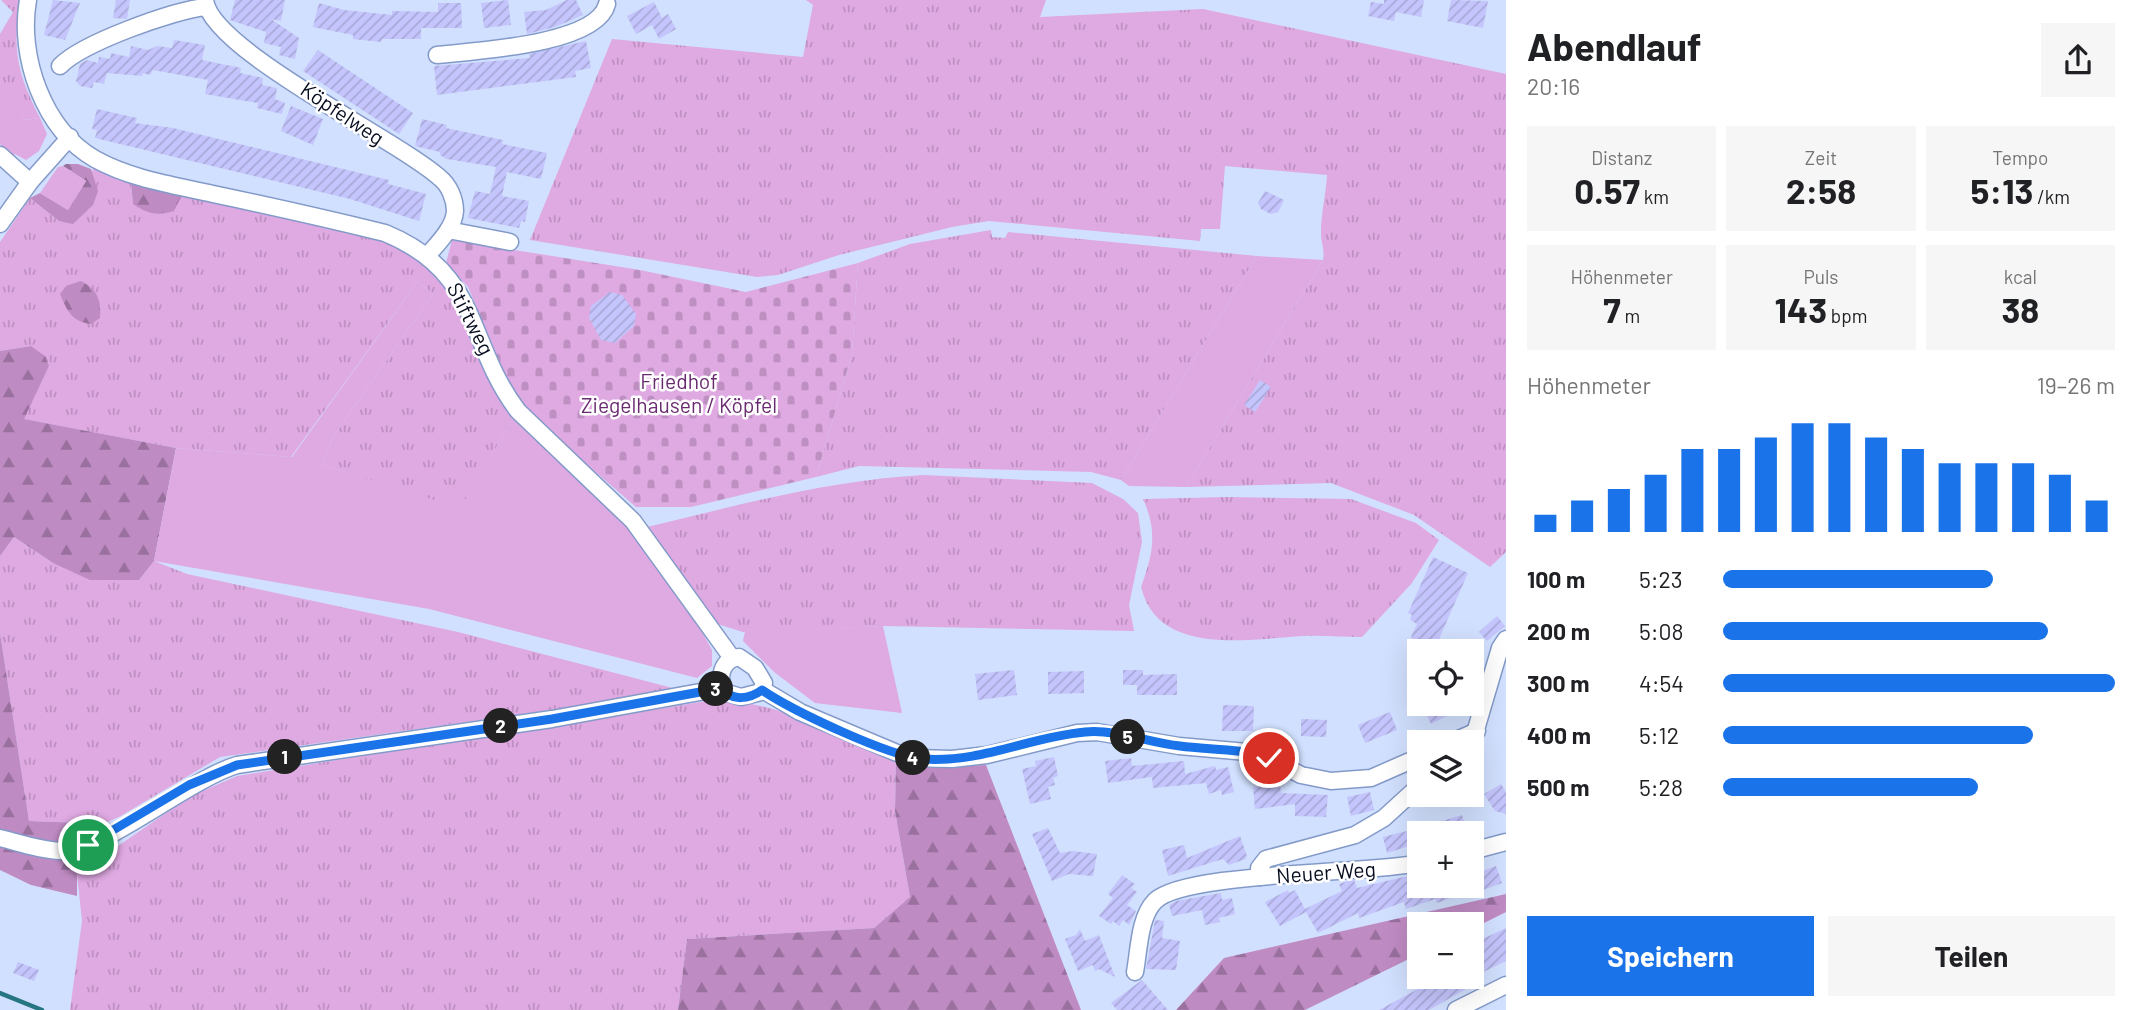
<!DOCTYPE html>
<html lang="de">
<head>
<meta charset="utf-8">
<style>
  :root { --surface:#fff; --page:#f6f6f6; --text:#202124; --muted:#757577; --accent:#1a73e8 }
  body { margin:0; font-family:Barlow,sans-serif; background:var(--page); color:var(--text); height:100vh; display:flex; flex-direction:column; font-size:26px; white-space:nowrap }
  * { box-sizing:border-box; margin:0 }
  p { font-size:23px; color:var(--muted) }
  .icon { flex:none; width:38px; height:38px; fill:none; stroke:currentColor; stroke-width:2; stroke-linecap:round; stroke-linejoin:round }
  .map { position:relative; flex:1; overflow:hidden }
  .drawer { display:flex; flex-direction:column; background:var(--surface); width:630px }
  .drawer>* { flex:none }
  .fabs { position:absolute; left:1407px; top:639px; display:grid; gap:14px }
  .fabs a { display:grid; place-items:center; width:77px; height:77px; border-radius:0px; background:var(--surface); box-shadow:0 7px 28px #0002; font-size:35px }
  .pin { position:absolute; display:grid; place-items:center; width:60px; height:60px; color:#fff; margin:-30px; border:4px solid #fff; border-radius:50%; box-shadow:0 2px 7px #0007 }
  .km { position:absolute; width:35px; height:35px; margin:-18px; border-radius:50%; background:#222; color:#fff; font-size:19px; line-height:35px; text-align:center }
  .round { display:grid; place-items:center; flex:none; width:74px; height:74px; border-radius:0px; background:var(--page) }
  .head { display:flex; align-items:center; justify-content:space-between; height:119px; padding:0 21px }
  h1 { font-size:38px; font-weight:700; line-height:52px }
  .figures { display:grid; grid-template-columns:repeat(3,1fr); gap:10px; height:119px; padding:7px 21px }
  .figures div { display:grid; align-content:center; border-radius:0px; background:var(--page); text-align:center }
  .figures b { font-size:35px; font-weight:700 }
  .figures small { font-size:19px; font-weight:400 }
  .figures p { font-size:19px }
  .chart { height:196px; padding:14px 21px }
  .chart p { display:flex; justify-content:space-between }
  .chart svg { width:100%; height:126px; margin-top:7px; stroke:var(--accent); stroke-width:6 }
  .cta { display:flex; gap:14px; margin-top:auto; padding:14px 21px }
  .cta a { flex:1; height:80px; border-radius:0px; background:var(--accent); color:#fff; font-size:28px; font-weight:700; line-height:80px; text-align:center }
  .cta a+a { background:var(--page); color:var(--text) }
  ul { padding:0 21px; list-style:none; font-size:23px }
  li { display:grid; grid-template-columns:112px 84px 1fr; align-items:center; height:52px }
  li i { height:18px; border-radius:9px; background:var(--accent) }
  main { display:flex; flex:1; min-height:0 }
  .map>svg:first-child { display:block }
  .grass { fill:url(#grass-tufts) }
  .forest { fill:url(#forest-firs) }
  .cemetery { fill:url(#cemetery-stones) }
  .green { fill:#dfa9e2 }
  .lines { fill:none; stroke-linecap:round; stroke-linejoin:round }
  .stream { stroke:#267582; stroke-width:4.5 }
  .building { fill:url(#building-hatch) }
  .minor-casing { stroke:#839ac9; stroke-width:19 }
  .minor { stroke:#fff; stroke-width:16 }
  .route-casing { stroke:#fff; stroke-width:14 }
  .route { stroke:#1a73e8; stroke-width:9 }
  .labels { text-anchor:middle; stroke-width:5; stroke-linejoin:round; paint-order:stroke }
  .street-label { font-size:21px; fill:#060d1e; stroke:#fff }
  .park-label { font-size:21px; fill:#692b6f; stroke:#fff }
</style>
</head>
<body>
<main>
<div class="map">
<svg width="1506" height="1010" viewBox="0 0 1506 1010">
  <defs>
    <pattern id="grass-tufts" width="24" height="20" patternUnits="userSpaceOnUse" patternTransform="scale(1.75)"><rect width="24" height="20" fill="#dfa9e2"/><path d="M3 7l-1-3M5 7V3M7 7l1-3M15 17l-1-3M17 17v-4M19 17l1-3" fill="none" stroke="#be90c1"/></pattern>
    <pattern id="forest-firs" width="22" height="20" patternUnits="userSpaceOnUse" patternTransform="scale(1.75)"><rect width="22" height="20" fill="#bf8bc3"/><path d="M5 1l3.5 6h-7zM16 11l3.5 6h-7z" fill="#99709e"/></pattern>
    <pattern id="cemetery-stones" width="16" height="16" patternUnits="userSpaceOnUse" patternTransform="scale(1.75)"><rect width="16" height="16" fill="#dfa9e2"/><path d="M2 7V4a2 2 0 0 1 4 0v3zM10 15v-3a2 2 0 0 1 4 0v3z" fill="#be90c1"/></pattern>
    <pattern id="building-hatch" width="6" height="6" patternUnits="userSpaceOnUse" patternTransform="scale(1.75)"><rect width="6" height="6" fill="#c5c5fd"/><path d="M-1 1l2-2M0 6l6-6M5 7l2-2" fill="none" stroke="#a8a8d8"/></pattern>
  </defs>
  <rect width="100%" height="100%" fill="#d1e0fe"/>
  <!-- grass -->
  <g class="grass">
    <path d="M 1,0 L 21,0 C 11,49 18,75 40,118 L 25,120 L 12,97 L 0,97 L 0,34 L 13,12 Z"/>
    <path d="M 806,0 L 1046,0 L 1040,17 L 1203,9 L 1506,74 L 1506,552 L 1490,567 L 1414,515 L 1331,483 L 1186,487 L 1323,260 C 1325,249 1321,244 1321,233 C 1321,213 1326,194 1327,175 L 1225,166 L 1220,229 L 1201,229 L 1200,241 L 989,221 L 952,227 L 839,255 L 778,275 L 757,277 L 530,240 L 612,39 L 803,57 L 813,5 Z"/>
    <path d="M 94,166 L 131,184 L 133,204 L 182,195 L 367,237 C 471,265 459,344 514,417 L 460,509 L 323,465 L 333,437 L 433,294 L 418,281 L 291,457 L 176,448 L 23,419 L 49,366 L 31,346 L 0,351 L 0,242 L 30,198 L 59,221 L 91,175 Z"/>
    <path d="M 991,230 L 992,237 L 1005,238 L 1008,232 L 1257,256 L 1121,480 L 1091,472 L 859,466 L 816,477 L 852,354 L 858,263 L 910,244 Z"/>
    <path d="M 924,475 L 1092,483 L 1123,499 L 1138,513 L 1142,542 L 1129,605 L 1134,631 L 883,626 L 743,632 L 711,622 L 643,528 C 736,506 828,480 924,475 Z"/>
    <path d="M 1227,497 L 1351,499 L 1416,523 L 1439,540 L 1412,583 L 1362,637 C 1343,637 1323,635 1303,636 C 1249,639 1158,657 1141,587 C 1153,554 1158,532 1143,499 Z"/>
    <path d="M 14,537 L 53,563 L 139,580 L 154,561 L 187,574 L 458,632 L 684,691 L 220,757 L 119,817 L 86,831 L 84,823 L 29,821 L 0,633 L 0,556 Z"/>
    <path d="M 713,700 C 777,700 840,736 896,761 L 895,811 L 910,897 L 874,928 L 687,939 L 678,1010 L 70,1010 L 82,921 L 77,874 L 191,796 L 237,776 Z"/>
  </g>
  <!-- forest -->
  <g class="forest">
    <path d="M 66,164 L 78,164 L 91,169 L 98,191 L 93,205 L 73,224 L 59,221 L 30,198 L 40,193 L 68,210 L 86,181 L 63,166 Z"/>
    <path d="M 131,184 L 182,195 L 174,211 C 156,216 148,214 133,204 Z"/>
    <path d="M 81,281 C 98,290 101,300 100,318 L 91,324 C 72,322 67,311 60,294 L 66,286 Z"/>
    <path d="M 31,346 L 45,356 L 49,366 L 24,419 L 176,448 L 154,561 L 139,580 L 90,580 L 53,563 L 14,537 L 0,556 L 0,351 Z"/>
    <path d="M 0,633 L 29,821 L 84,823 L 101,857 L 77,874 L 77,896 L 31,885 L 0,870 Z"/>
    <path d="M 896,761 L 931,767 L 986,765 L 1081,1010 L 678,1010 L 687,939 L 874,928 L 910,897 L 895,811 Z"/>
    <path d="M 1506,894 L 1506,912 L 1472,929 L 1472,924 L 1419,924 L 1419,954 L 1305,1010 L 1176,1010 L 1224,958 Z"/>
  </g>
  <!-- cemetery -->
  <path class="cemetery" d="M 452,240 L 640,270 L 746,292 L 858,263 L 852,354 L 816,477 L 691,507 L 636,507 L 532,417 L 512,391 L 468,287 L 446,263 Z"/>
  <!-- green -->
  <g class="green">
    <path d="M 12,96 L 25,120 L 40,118 L 47,134 L 39,151 L 26,160 L 15,154 L 12,157 L 0,144 L 0,97 Z"/>
    <path d="M 63,166 L 86,181 L 68,210 L 40,193 L 58,167 Z"/>
    <path d="M 1257,256 L 1323,260 L 1186,487 L 1129,486 L 1121,480 Z"/>
    <path d="M 418,281 L 433,294 L 333,437 L 323,465 L 460,508 L 514,417 L 624,520 L 697,623 L 712,650 L 712,666 L 697,678 L 429,609 L 154,561 L 176,448 L 292,457 Z"/>
    <path d="M 883,626 L 902,713 L 815,703 L 774,672 L 743,641 L 745,631 Z"/>
  </g>
  <g class="lines">
    <!-- stream -->
    <path class="stream" d="M 0,993 L 42,1010"/>
  </g>
  <!-- building -->
  <g class="building">
    <path d="M 53,0 L 80,3 L 65,40 L 44,35 Z"/>
    <path d="M 116,0 L 130,0 L 127,19 L 113,18 Z"/>
    <path d="M 235,0 L 285,0 L 281,21 L 271,19 L 299,38 L 295,59 L 279,55 L 281,47 L 264,43 L 266,32 L 230,20 Z"/>
    <path d="M 508,0 L 511,25 L 484,28 L 481,3 Z"/>
    <path d="M 567,0 L 576,0 L 583,15 L 555,27 L 527,34 L 524,12 L 546,10 Z"/>
    <path d="M 1384,0 L 1424,0 L 1421,17 L 1396,12 L 1394,21 L 1368,16 L 1371,2 L 1384,4 Z"/>
    <path d="M 1451,0 L 1488,1 L 1483,28 L 1447,21 Z"/>
    <path d="M 654,2 L 662,18 L 668,14 L 676,29 L 659,39 L 652,25 L 636,34 L 627,16 Z"/>
    <path d="M 319,3 L 344,10 L 392,15 L 392,11 L 438,12 L 438,3 L 461,3 L 462,28 L 421,28 L 421,39 L 382,39 L 381,42 L 353,39 L 353,35 L 313,27 Z"/>
    <path d="M 174,40 L 205,45 L 202,60 L 241,68 L 240,73 L 263,78 L 262,85 L 277,88 L 275,99 L 285,103 L 282,114 L 257,108 L 258,103 L 205,94 L 208,80 L 153,70 L 150,75 L 143,73 L 142,76 L 107,73 L 104,84 L 94,82 L 92,88 L 80,86 L 76,81 L 80,64 L 87,60 L 98,63 L 99,57 L 110,59 L 111,53 L 129,57 L 131,46 L 148,50 L 157,46 L 172,48 Z"/>
    <path d="M 586,41 L 591,68 L 575,71 L 576,77 L 437,95 L 434,66 L 530,58 L 529,54 Z"/>
    <path d="M 318,50 L 413,113 L 399,134 L 303,71 Z"/>
    <path d="M 291,106 L 323,119 L 313,145 L 281,131 Z"/>
    <path d="M 97,109 L 137,118 L 135,123 L 173,128 L 389,180 L 388,184 L 426,194 L 419,221 L 350,199 L 95,138 L 97,130 L 92,129 Z"/>
    <path d="M 422,119 L 447,125 L 446,128 L 503,140 L 502,144 L 547,153 L 541,179 L 507,172 L 502,196 L 529,201 L 525,222 L 521,221 L 519,228 L 468,218 L 475,191 L 490,194 L 496,167 L 447,159 L 440,155 L 440,152 L 415,146 Z"/>
    <path d="M 1265,191 L 1284,200 L 1278,212 L 1271,214 L 1261,209 L 1258,203 Z"/>
    <path d="M 610,292 L 622,295 L 636,314 L 634,326 L 615,343 L 601,340 L 589,318 L 591,306 Z"/>
    <path d="M 1260,380 L 1271,387 L 1255,412 L 1244,405 Z"/>
    <path d="M 1433,557 L 1468,573 L 1436,646 L 1419,647 L 1411,637 L 1417,624 L 1410,620 L 1412,615 L 1408,613 Z"/>
    <path d="M 1497,616 L 1505,626 L 1487,641 L 1479,632 Z"/>
    <path d="M 1014,670 L 1017,695 L 978,700 L 975,674 Z"/>
    <path d="M 1123,670 L 1143,670 L 1143,675 L 1177,674 L 1177,695 L 1137,695 L 1137,685 L 1123,685 Z"/>
    <path d="M 1084,671 L 1084,693 L 1048,694 L 1048,672 Z"/>
    <path d="M 1422,704 L 1470,704 L 1431,724 Z"/>
    <path d="M 1223,705 L 1254,706 L 1253,731 L 1222,731 Z"/>
    <path d="M 1390,712 L 1397,730 L 1365,743 L 1358,725 Z"/>
    <path d="M 1301,719 L 1327,720 L 1326,737 L 1301,736 Z"/>
    <path d="M 1054,757 L 1058,776 L 1053,778 L 1055,785 L 1048,787 L 1051,799 L 1030,804 L 1022,769 L 1036,766 L 1035,761 Z"/>
    <path d="M 1131,758 L 1132,766 L 1184,761 L 1185,774 L 1215,766 L 1216,770 L 1228,767 L 1234,792 L 1222,795 L 1221,790 L 1209,794 L 1206,783 L 1153,788 L 1152,777 L 1108,783 L 1105,761 Z"/>
    <path d="M 1280,784 L 1281,793 L 1328,795 L 1326,817 L 1295,816 L 1295,804 L 1255,809 L 1253,787 Z"/>
    <path d="M 1501,784 L 1506,792 L 1506,814 L 1495,811 L 1484,794 Z"/>
    <path d="M 1370,792 L 1374,810 L 1351,816 L 1347,797 Z"/>
    <path d="M 1462,815 L 1468,833 L 1446,833 L 1442,821 Z"/>
    <path d="M 1048,828 L 1060,853 L 1073,851 L 1097,854 L 1093,876 L 1069,874 L 1052,881 L 1032,834 Z"/>
    <path d="M 1419,828 L 1419,843 L 1387,853 L 1383,837 Z"/>
    <path d="M 1240,836 L 1247,856 L 1245,859 L 1229,865 L 1223,859 L 1168,876 L 1162,850 L 1184,845 L 1187,858 Z"/>
    <path d="M 1496,866 L 1502,883 L 1483,890 L 1477,873 Z"/>
    <path d="M 1416,874 L 1419,886 L 1480,887 L 1437,903 L 1435,899 L 1406,909 L 1404,902 L 1359,918 L 1358,913 L 1318,933 L 1306,912 L 1280,926 L 1265,902 L 1288,890 L 1289,893 L 1295,890 L 1305,909 L 1342,891 L 1339,884 L 1348,881 L 1354,880 L 1357,888 Z"/>
    <path d="M 1122,875 L 1135,884 L 1131,888 L 1137,892 L 1127,905 L 1136,911 L 1129,925 L 1123,920 L 1119,926 L 1113,921 L 1111,924 L 1099,916 L 1113,898 L 1108,894 Z"/>
    <path d="M 1221,893 L 1222,900 L 1232,898 L 1235,914 L 1219,918 L 1220,922 L 1205,925 L 1202,910 L 1172,916 L 1169,905 L 1176,901 Z"/>
    <path d="M 1155,920 L 1164,921 L 1162,938 L 1180,941 L 1176,970 L 1146,969 Z"/>
    <path d="M 1506,928 L 1506,961 L 1479,974 L 1472,959 L 1472,944 Z"/>
    <path d="M 1080,929 L 1085,941 L 1099,935 L 1115,977 L 1099,969 L 1095,971 L 1093,965 L 1078,971 L 1065,939 L 1076,935 Z"/>
    <path d="M 18,962 L 39,970 L 34,981 L 13,973 Z"/>
    <path d="M 1442,976 L 1466,976 L 1471,986 L 1429,1010 L 1379,1010 Z"/>
    <path d="M 1142,980 L 1168,1010 L 1117,1010 L 1111,1003 Z"/>
  </g>
  <g class="lines">
    <!-- minor casing -->
    <g class="minor-casing">
      <g id="minor">
        <path d="M 28,0 C 18,56 43,129 95,159 C 131,179 173,185 213,194 C 270,206 328,219 385,233 C 482,273 465,341 518,411 L 633,521 L 732,658"/>
        <path d="M 205,0 C 211,50 398,140 440,178 C 449,185 455,199 455,211 C 454,228 438,243 427,256"/>
        <path d="M 437,55 C 473,51 597,45 607,4"/>
        <path d="M 60,66 C 82,43 174,10 206,7"/>
        <path d="M 0,155 L 30,182"/>
        <path d="M 0,224 L 30,182 L 70,137"/>
        <path d="M 448,230 L 510,242"/>
        <path d="M 739,657 L 755,668 L 764,683 L 761,692 L 741,697 L 724,692 C 718,677 721,660 739,657 Z"/>
        <path d="M 763,690 L 800,712 L 897,753 L 917,758 L 952,759 L 987,755 L 1077,733 L 1097,732 L 1179,746 L 1247,752 L 1269,758 L 1301,775 L 1331,781 L 1371,778 L 1419,757"/>
        <path d="M 1452,742 L 1477,731"/>
        <path d="M 1472,743 L 1500,648 L 1506,639"/>
        <path d="M 0,838 C 20,843 43,851 64,851 C 101,852 190,779 237,765 L 552,719 L 722,688"/>
        <path d="M 1472,851 L 1506,842"/>
        <path d="M 1260,877 L 1259,868 L 1266,859 L 1355,835 L 1384,818 L 1419,786"/>
        <path d="M 1135,972 C 1139,951 1139,917 1155,901 C 1183,872 1369,874 1419,863"/>
        <path d="M 1456,1010 L 1506,985"/>
      </g>
    </g>
    <!-- minor -->
    <use href="#minor" class="minor"/>
  </g>
  <g class="lines">
    <!-- route casing -->
    <g class="route-casing">
      <path id="route" d="M 88,845 L 189,785 L 237,765 L 552,719 L 722,688 C 731,702 750,699 762,690 C 793,711 888,756 923,759 C 982,763 1029,737 1085,732 C 1117,729 1149,743 1180,746 C 1210,750 1240,748 1269,758"/>
    </g>
    <!-- route -->
    <use href="#route" class="route"/>
  </g>
  <g class="labels">
    <!-- street labels -->
    <g class="street-label">
      <text transform="translate(342 114) rotate(34)" y="7">Köpfelweg</text>
      <text transform="translate(470 319) rotate(63)" y="7">Stiftweg</text>
      <text transform="translate(1326 873) rotate(-4)" y="7">Neuer Weg</text>
    </g>
    <!-- park labels -->
    <g class="park-label">
      <text x="679" y="389">Friedhof<tspan x="679" dy="24">Ziegelhausen / Köpfel</tspan></text>
    </g>
  </g>
</svg>
<div class="fabs">
<a><svg class="icon" aria-label="locate" viewBox="0 0 24 24"><circle cx="12" cy="12" r="6"/><path d="M12 2v4M12 18v4M2 12h4M18 12h4"/></svg></a>
<a><svg class="icon" aria-label="layers" viewBox="0 0 24 24"><path d="M12 4l9 5-9 5-9-5zM3 14l9 5 9-5"/></svg></a>
<a>+</a>
<a>−</a>
</div>
<div class="pin" style="left:88px;top:845px;background:#1e9e55"><svg class="icon" aria-label="arrive" viewBox="0 0 24 24"><path d="M6 21V4h12l-3 4 3 4H6"/></svg></div>
<div class="pin" style="left:1269px;top:758px;background:#d93025"><svg class="icon" aria-label="check" viewBox="0 0 24 24"><path d="M5 12l5 5 9-10"/></svg></div>
<b class="km" style="left:285px;top:757px">1</b>
<b class="km" style="left:501px;top:726px">2</b>
<b class="km" style="left:716px;top:689px">3</b>
<b class="km" style="left:913px;top:758px">4</b>
<b class="km" style="left:1128px;top:737px">5</b>
</div>
<section class="drawer">
<div class="head"><div><h1>Abendlauf</h1><p>20:16</p></div><a class="round"><svg class="icon" aria-label="share" viewBox="0 0 24 24"><path d="M12 15V3M7 8l5-5 5 5M5 13v7h14v-7"/></svg></a></div>
<div class="figures">
<div><p>Distanz</p><b>0.57<small> km</small></b></div>
<div><p>Zeit</p><b>2:58</b></div>
<div><p>Tempo</p><b>5:13<small> /km</small></b></div>
</div>
<div class="figures">
<div><p>Höhenmeter</p><b>7<small> m</small></b></div>
<div><p>Puls</p><b>143<small> bpm</small></b></div>
<div><p>kcal</p><b>38</b></div>
</div>
<div class="chart"><p><span>Höhenmeter</span>19–26 m</p>
<svg viewBox="0 0 160 44" preserveAspectRatio="none"><path d="M5 44V38M15 44V33M25 44V29M35 44V24M45 44V15M55 44V15M65 44V11M75 44V6M85 44V6M95 44V11M105 44V15M115 44V20M125 44V20M135 44V20M145 44V24M155 44V33"/></svg>
</div>
<ul>
<li><b>100 m</b>5:23<i style="width:69%"></i></li>
<li><b>200 m</b>5:08<i style="width:83%"></i></li>
<li><b>300 m</b>4:54<i style="width:100%"></i></li>
<li><b>400 m</b>5:12<i style="width:79%"></i></li>
<li><b>500 m</b>5:28<i style="width:65%"></i></li>
</ul>
<div class="cta"><a>Speichern</a><a>Teilen</a></div>
</section>
</main>
</body>
</html>
